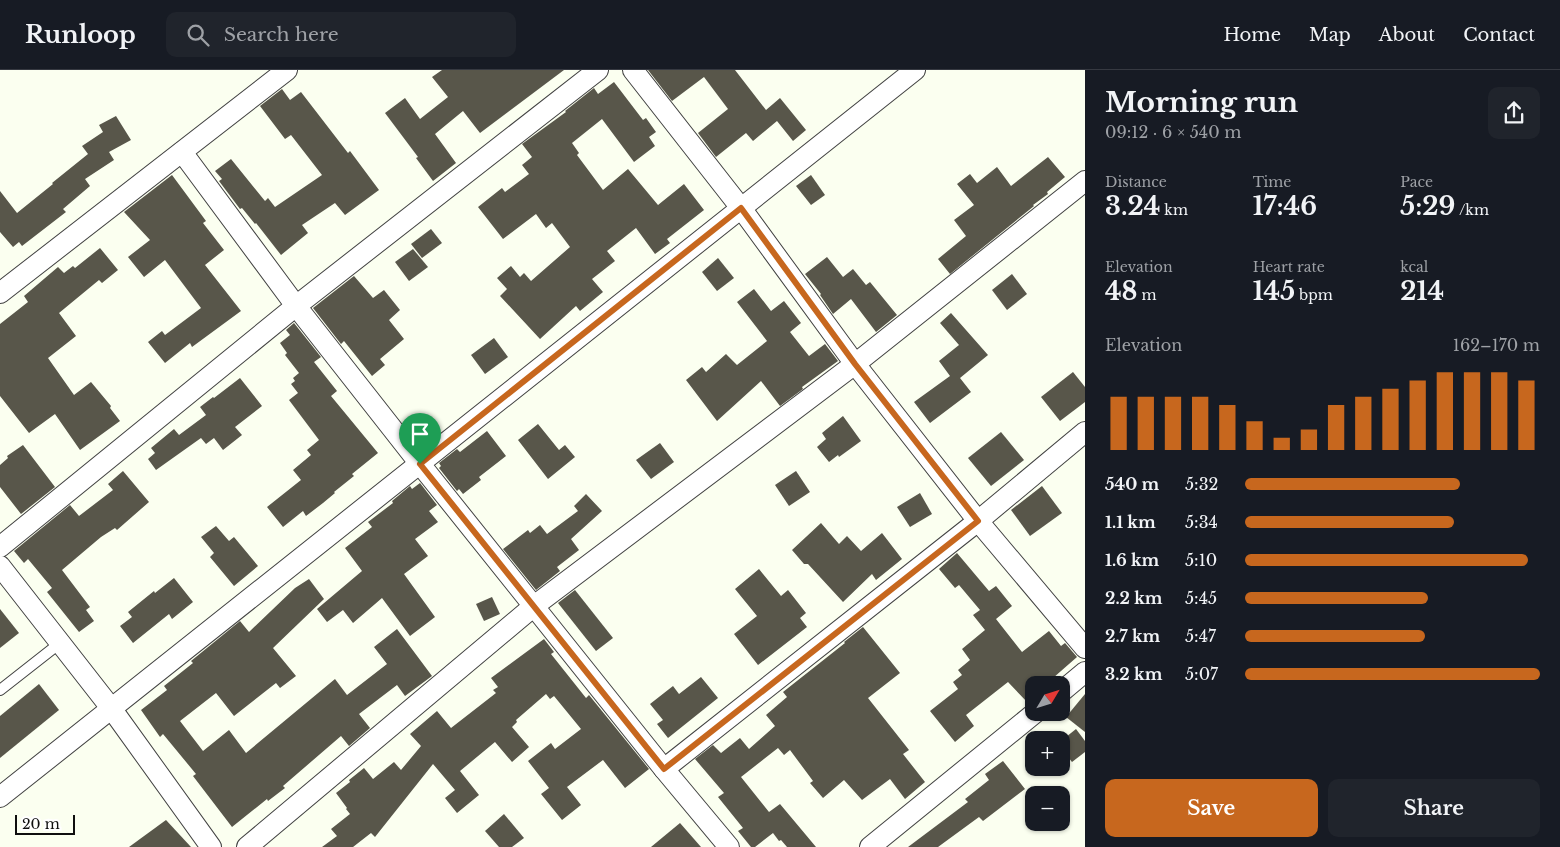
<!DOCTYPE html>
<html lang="en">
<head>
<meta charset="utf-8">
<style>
  :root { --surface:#171b24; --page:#20242c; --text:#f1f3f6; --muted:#9ea1a6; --line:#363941; --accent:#c7671e }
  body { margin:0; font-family:"Libre Baskerville",serif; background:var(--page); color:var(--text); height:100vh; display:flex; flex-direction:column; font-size:19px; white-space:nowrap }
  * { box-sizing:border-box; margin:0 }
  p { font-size:16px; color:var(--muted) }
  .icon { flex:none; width:28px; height:28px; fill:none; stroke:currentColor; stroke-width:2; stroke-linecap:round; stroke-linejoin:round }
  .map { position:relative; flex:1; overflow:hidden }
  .details { display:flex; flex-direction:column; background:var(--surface); width:475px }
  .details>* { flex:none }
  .needle { width:32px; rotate:52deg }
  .tools { position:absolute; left:1025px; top:606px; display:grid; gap:10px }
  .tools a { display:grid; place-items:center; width:45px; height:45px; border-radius:10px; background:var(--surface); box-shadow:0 1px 4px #0004; font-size:25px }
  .scale { position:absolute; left:15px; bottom:12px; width:60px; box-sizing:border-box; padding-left:5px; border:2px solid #0f0f0f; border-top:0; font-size:14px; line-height:18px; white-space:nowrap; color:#0f0f0f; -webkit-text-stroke:4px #fff; paint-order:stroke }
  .pin { position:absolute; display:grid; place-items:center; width:42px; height:42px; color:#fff; margin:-51px -21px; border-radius:50% 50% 50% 0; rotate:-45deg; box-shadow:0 0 5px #0007 }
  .pin .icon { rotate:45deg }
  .round { display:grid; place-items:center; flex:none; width:52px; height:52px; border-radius:10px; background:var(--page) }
  .summary { display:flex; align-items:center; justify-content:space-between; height:85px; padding:0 20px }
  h1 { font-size:28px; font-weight:800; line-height:38px }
  .metrics { display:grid; grid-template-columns:repeat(3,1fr); gap:8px; height:85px; padding:5px 20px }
  .metrics div { display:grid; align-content:center }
  .metrics b { font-size:25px; font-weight:800 }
  .metrics small { font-size:14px; font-weight:400 }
  .metrics p { font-size:14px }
  .chart { height:140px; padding:10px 20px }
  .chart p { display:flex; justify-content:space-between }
  .chart svg { width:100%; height:90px; margin-top:5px; stroke:var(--accent); stroke-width:6 }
  .cta { display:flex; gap:10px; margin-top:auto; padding:10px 20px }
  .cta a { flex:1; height:58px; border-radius:10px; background:var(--accent); color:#fff; font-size:20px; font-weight:800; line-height:58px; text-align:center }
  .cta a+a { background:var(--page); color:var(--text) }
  ul { padding:0 20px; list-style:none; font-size:16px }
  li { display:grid; grid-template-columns:80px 60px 1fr; align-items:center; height:38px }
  li i { height:12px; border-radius:6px; background:var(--accent) }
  header { display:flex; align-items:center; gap:30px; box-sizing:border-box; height:70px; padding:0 25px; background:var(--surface); border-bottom:1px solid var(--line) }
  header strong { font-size:24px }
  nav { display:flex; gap:28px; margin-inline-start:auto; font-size:18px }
  .search { width:350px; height:45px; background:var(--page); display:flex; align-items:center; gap:12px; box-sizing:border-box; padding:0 18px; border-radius:10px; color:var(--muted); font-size:19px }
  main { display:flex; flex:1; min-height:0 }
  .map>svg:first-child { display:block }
  .building { fill:#58564a }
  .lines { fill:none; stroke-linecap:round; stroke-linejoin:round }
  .service-casing { stroke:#424242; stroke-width:12 }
  .minor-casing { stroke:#424242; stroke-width:22 }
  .service { stroke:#fff; stroke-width:10 }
  .minor { stroke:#fff; stroke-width:20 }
  .route-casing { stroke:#fff; stroke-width:10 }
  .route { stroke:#c7671e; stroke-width:6 }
</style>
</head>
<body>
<header>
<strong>Runloop</strong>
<div class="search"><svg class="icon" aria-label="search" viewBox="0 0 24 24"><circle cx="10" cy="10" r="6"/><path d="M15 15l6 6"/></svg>Search here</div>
<nav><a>Home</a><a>Map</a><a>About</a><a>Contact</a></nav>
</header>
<main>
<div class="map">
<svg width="1085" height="777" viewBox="0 0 1085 777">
  <rect width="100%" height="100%" fill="#fbfff0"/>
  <!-- building -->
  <g class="building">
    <path d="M 442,0 L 564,0 L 480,63 L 463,41 L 435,64 L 456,93 L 433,111 L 416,88 L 418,87 L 385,43 L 405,28 L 420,49 L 448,27 L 432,7 Z"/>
    <path d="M 648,0 L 735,0 L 766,40 L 780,28 L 806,60 L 793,71 L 777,51 L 753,71 L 746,63 L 716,87 L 698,63 L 728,39 L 704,7 L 672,31 Z"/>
    <path d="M 614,12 L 643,50 L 646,48 L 656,62 L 649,67 L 655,76 L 634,92 L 602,49 L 572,73 L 579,83 L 577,85 L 603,120 L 628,99 L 658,135 L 684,114 L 704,140 L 667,169 L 670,173 L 655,184 L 636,158 L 607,181 L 615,191 L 592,209 L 603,222 L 580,241 L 576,236 L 540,269 L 500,226 L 507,219 L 497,208 L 511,196 L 520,207 L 524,203 L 531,211 L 570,177 L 552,153 L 546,158 L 536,144 L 503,169 L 478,137 L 502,118 L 505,122 L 529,104 L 522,95 L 532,87 L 522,74 L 566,42 L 565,41 L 594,18 L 598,24 Z"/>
    <path d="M 282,19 L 290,30 L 301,22 L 348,83 L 350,81 L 379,120 L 345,145 L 335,133 L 302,155 L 308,163 L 281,185 L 256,153 L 255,154 L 242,138 L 240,139 L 219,111 L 222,109 L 215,101 L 231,89 L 265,131 L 268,128 L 275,137 L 322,105 L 291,65 L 285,69 L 260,36 Z"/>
    <path d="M 116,46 L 131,70 L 109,82 L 114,90 L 85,109 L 90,116 L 63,139 L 66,142 L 22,176 L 19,172 L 13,177 L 0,162 L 0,121 L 17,143 L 53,114 L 52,113 L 88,84 L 82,76 L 103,62 L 99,55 Z"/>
    <path d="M 1048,87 L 1065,107 L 1047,122 L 1048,124 L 1033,135 L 1034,136 L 950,204 L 938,189 L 966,166 L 954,150 L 974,135 L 957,114 L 970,104 L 977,113 L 997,97 L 1011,116 Z"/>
    <path d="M 172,105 L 206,151 L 203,153 L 224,180 L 205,195 L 241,241 L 192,277 L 190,273 L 165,293 L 148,272 L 162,261 L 165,265 L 201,238 L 165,190 L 144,207 L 128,187 L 150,170 L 124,142 Z"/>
    <path d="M 811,105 L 825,125 L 811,135 L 796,116 Z"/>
    <path d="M 431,159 L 442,173 L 422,188 L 411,174 Z"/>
    <path d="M 100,178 L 118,200 L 102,213 L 99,210 L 59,243 L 76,266 L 48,288 L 74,325 L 91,312 L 111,336 L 110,338 L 120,351 L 80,380 L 55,344 L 29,363 L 0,326 L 0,254 L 28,232 L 24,226 L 58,197 L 64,203 L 73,196 L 75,198 Z"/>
    <path d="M 413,179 L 428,197 L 409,211 L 395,192 Z"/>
    <path d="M 827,187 L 843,207 L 853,199 L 866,215 L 870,212 L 897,245 L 876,262 L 851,229 L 833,244 L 820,225 L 821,224 L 805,204 Z"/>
    <path d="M 718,188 L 734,208 L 717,221 L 702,202 Z"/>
    <path d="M 1012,204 L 1027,224 L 1007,240 L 992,220 Z"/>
    <path d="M 354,206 L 373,228 L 384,220 L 400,240 L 389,250 L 404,269 L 380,289 L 385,295 L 372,306 L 344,271 L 341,274 L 313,238 Z"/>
    <path d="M 754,219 L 771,241 L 784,231 L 801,253 L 790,262 L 809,286 L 825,274 L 838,291 L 802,317 L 803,319 L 780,336 L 761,311 L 717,351 L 686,310 L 702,297 L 706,302 L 726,284 L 737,295 L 767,271 L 737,232 Z"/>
    <path d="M 951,243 L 988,285 L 960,308 L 971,322 L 930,353 L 914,332 L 950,306 L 939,291 L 959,275 L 940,253 Z"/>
    <path d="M 294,253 L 321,287 L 314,292 L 337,321 L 331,326 L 378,383 L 352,404 L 354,406 L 334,422 L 335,423 L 323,433 L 306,446 L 303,441 L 283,457 L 267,437 L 301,410 L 293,400 L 311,385 L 307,380 L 319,370 L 289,330 L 298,323 L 291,314 L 295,311 L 293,308 L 299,303 L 285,285 L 287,283 L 280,273 L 290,265 L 286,260 Z"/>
    <path d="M 494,268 L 508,287 L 485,304 L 471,285 Z"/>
    <path d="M 1073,302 L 1085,317 L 1085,332 L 1060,351 L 1041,327 Z"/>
    <path d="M 240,308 L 262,336 L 235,357 L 242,365 L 223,380 L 214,368 L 206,374 L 201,368 L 156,400 L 148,389 L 155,383 L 151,378 L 174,359 L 179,365 L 206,345 L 200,337 L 213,327 L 214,328 Z"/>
    <path d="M 843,346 L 861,371 L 839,387 L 838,385 L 829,392 L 817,377 L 826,369 L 822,363 Z"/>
    <path d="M 538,354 L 559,380 L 565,375 L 575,387 L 548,409 L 518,370 Z"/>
    <path d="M 487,361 L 506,386 L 479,407 L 481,410 L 463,424 L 459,419 L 457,421 L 439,398 L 441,396 L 439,393 L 457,379 L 460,382 Z"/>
    <path d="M 1001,362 L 1024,390 L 991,416 L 968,388 Z"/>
    <path d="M 660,373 L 674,392 L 651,409 L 636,390 Z"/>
    <path d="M 23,375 L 55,417 L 21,444 L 0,417 L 0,395 L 8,388 L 7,386 Z"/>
    <path d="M 123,401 L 149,432 L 117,460 L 115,458 L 101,467 L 62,500 L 90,537 L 86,540 L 94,551 L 79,562 L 47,522 L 52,518 L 28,489 L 24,493 L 14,481 L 70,435 L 79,446 L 113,420 L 108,414 Z"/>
    <path d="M 796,401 L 810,422 L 789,436 L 775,415 Z"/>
    <path d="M 420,413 L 437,435 L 429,441 L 438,452 L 415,469 L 428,486 L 404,504 L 435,547 L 410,566 L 382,528 L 353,553 L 343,540 L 327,552 L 317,539 L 362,501 L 345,478 L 372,457 L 368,452 L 393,433 L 392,431 L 410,416 L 412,419 Z"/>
    <path d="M 1042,416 L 1062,443 L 1030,466 L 1011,440 Z"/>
    <path d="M 920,423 L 932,444 L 910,457 L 897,437 Z"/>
    <path d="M 586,424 L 602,441 L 571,469 L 579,480 L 557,497 L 560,501 L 536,520 L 503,479 L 528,460 L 530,463 L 540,455 L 547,464 L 578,441 L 574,436 Z"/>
    <path d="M 821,453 L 839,474 L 847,466 L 861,481 L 882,463 L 902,489 L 876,510 L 872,504 L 843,532 L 808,494 L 804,494 L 792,480 Z"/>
    <path d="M 216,456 L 229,471 L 234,467 L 258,496 L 234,516 L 210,487 L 214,483 L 201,467 Z"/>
    <path d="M 957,483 L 989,521 L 996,516 L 1012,536 L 996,549 L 1022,582 L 1049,561 L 1061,576 L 1065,573 L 1077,587 L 1045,615 L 1034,615 L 1034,630 L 1028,633 L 1008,612 L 966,645 L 974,656 L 955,672 L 930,641 L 958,619 L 953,612 L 962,605 L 958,600 L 970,590 L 962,579 L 985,560 L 973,545 L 980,540 L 959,515 L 955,518 L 939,499 Z"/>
    <path d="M 759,499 L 781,526 L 788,520 L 806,543 L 800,548 L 807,557 L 758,595 L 734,564 L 757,546 L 735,519 Z"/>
    <path d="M 174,508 L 193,532 L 172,549 L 169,544 L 133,573 L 120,556 L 132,547 L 128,542 L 154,521 L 155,523 Z"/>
    <path d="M 309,509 L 324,529 L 273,578 L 296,606 L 280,618 L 276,613 L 234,646 L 216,623 L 180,651 L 203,681 L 229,660 L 246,683 L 335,609 L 347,625 L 387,594 L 374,577 L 397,559 L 432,606 L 405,626 L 397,615 L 359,644 L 370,658 L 349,676 L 341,666 L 283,716 L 285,718 L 268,731 L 267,729 L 232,757 L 193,706 L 196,704 L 163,664 L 160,667 L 141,640 L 167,620 L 164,616 L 193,593 L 191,591 L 240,551 L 249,562 L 295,518 Z"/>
    <path d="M 575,520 L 613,568 L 596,581 L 558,533 Z"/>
    <path d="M 492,527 L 500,544 L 484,551 L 476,534 Z"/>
    <path d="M 0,539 L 19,563 L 0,578 Z"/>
    <path d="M 863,557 L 900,603 L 868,628 L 909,680 L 903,684 L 925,712 L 905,729 L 890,709 L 862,730 L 844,710 L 823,728 L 810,713 L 813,711 L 790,680 L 784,685 L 778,678 L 741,707 L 769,742 L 780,734 L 816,777 L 787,777 L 781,770 L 779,771 L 773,763 L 755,777 L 751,777 L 738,761 L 743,758 L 718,727 L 724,723 L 695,689 L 713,675 L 721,683 L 740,668 L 749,679 L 775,656 L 766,645 L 787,627 L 783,622 L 845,573 L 844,572 Z"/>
    <path d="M 544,569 L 554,582 L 551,584 L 586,628 L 589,625 L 649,699 L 625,718 L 603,690 L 567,717 L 581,735 L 562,750 L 541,724 L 549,718 L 528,691 L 551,673 L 555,679 L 581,659 L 554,626 L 550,629 L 546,624 L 516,650 L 517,652 L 512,657 L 529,677 L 512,692 L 495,672 L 460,701 L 479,725 L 457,743 L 445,728 L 455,720 L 433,694 L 375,767 L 371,763 L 353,777 L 322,777 L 337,766 L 331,759 L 350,744 L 346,739 L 347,738 L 336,723 L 350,712 L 349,710 L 364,698 L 373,709 L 394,692 L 401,700 L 421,676 L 410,664 L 437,641 L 451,658 L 496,623 L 493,620 L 498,617 L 491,608 Z"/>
    <path d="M 701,607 L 718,628 L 668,668 L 657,654 L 663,650 L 650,634 L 673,616 L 679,624 Z"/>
    <path d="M 39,614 L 59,640 L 0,688 L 0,646 Z"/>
    <path d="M 1085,624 L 1085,662 L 1066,647 Z"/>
    <path d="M 1076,659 L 1085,671 L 1085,682 L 1072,692 L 1061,678 L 1061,671 Z"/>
    <path d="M 1003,691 L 1025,719 L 983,751 L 979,747 L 938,777 L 908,777 L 968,732 L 965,729 L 989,710 L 985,704 Z"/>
    <path d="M 504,744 L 524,768 L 512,777 L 499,777 L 485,761 Z"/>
    <path d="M 166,750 L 191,777 L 129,777 Z"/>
    <path d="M 680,753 L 701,777 L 651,777 Z"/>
  </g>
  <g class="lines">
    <!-- service casing -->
    <g class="service-casing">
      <path id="service" d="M 0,620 L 60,573"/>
    </g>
    <!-- minor casing -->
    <g class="minor-casing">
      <g id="minor">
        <path d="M 633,0 L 741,138 L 855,294 L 978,451 L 1085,578"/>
        <path d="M 182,82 L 296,236 L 420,394 L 664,699 L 729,777"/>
        <path d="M 0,223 L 287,0"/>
        <path d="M 0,477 L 296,236 L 598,0"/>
        <path d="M 0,496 L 111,638 L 211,777"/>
        <path d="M 1061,622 L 1085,602"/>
        <path d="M 664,699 L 978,451 L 1085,362"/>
        <path d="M 0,727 L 915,0"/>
        <path d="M 247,777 L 534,536 L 855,294 L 1085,111"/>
        <path d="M 870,777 L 1036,642"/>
      </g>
    </g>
    <!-- service -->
    <use href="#service" class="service"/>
    <!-- minor -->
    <use href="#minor" class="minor"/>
  </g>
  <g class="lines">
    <!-- route casing -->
    <g class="route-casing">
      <path id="route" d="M 741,138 L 855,294 L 978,451 L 664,699 L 420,394 Z"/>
    </g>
    <!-- route -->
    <use href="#route" class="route"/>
  </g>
</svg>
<div class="tools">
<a><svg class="needle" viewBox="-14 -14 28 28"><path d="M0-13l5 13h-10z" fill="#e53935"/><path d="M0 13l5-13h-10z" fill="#9ea1a6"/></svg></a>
<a>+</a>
<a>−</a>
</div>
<div class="scale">20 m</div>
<div class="pin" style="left:420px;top:394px;background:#1e9e55"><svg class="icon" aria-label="arrive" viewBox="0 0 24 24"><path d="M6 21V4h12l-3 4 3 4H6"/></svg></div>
</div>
<section class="details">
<div class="summary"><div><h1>Morning run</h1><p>09:12 · 6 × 540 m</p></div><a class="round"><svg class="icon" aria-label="share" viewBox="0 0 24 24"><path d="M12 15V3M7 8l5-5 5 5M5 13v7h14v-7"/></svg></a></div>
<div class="metrics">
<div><p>Distance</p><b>3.24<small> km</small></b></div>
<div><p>Time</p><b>17:46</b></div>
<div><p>Pace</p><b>5:29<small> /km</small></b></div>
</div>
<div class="metrics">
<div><p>Elevation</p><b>48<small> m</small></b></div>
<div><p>Heart rate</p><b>145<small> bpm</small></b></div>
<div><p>kcal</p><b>214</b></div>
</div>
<div class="chart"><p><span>Elevation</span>162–170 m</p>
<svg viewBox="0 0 160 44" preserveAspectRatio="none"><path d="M5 44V18M15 44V18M25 44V18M35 44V18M45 44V22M55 44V30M65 44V38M75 44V34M85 44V22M95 44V18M105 44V14M115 44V10M125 44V6M135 44V6M145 44V6M155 44V10"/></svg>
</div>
<ul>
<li><b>540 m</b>5:32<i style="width:73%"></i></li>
<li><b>1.1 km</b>5:34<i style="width:71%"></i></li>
<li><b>1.6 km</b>5:10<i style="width:96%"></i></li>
<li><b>2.2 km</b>5:45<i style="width:62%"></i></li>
<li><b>2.7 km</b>5:47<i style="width:61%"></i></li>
<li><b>3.2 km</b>5:07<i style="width:100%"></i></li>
</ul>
<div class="cta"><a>Save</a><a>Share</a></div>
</section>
</main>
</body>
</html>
